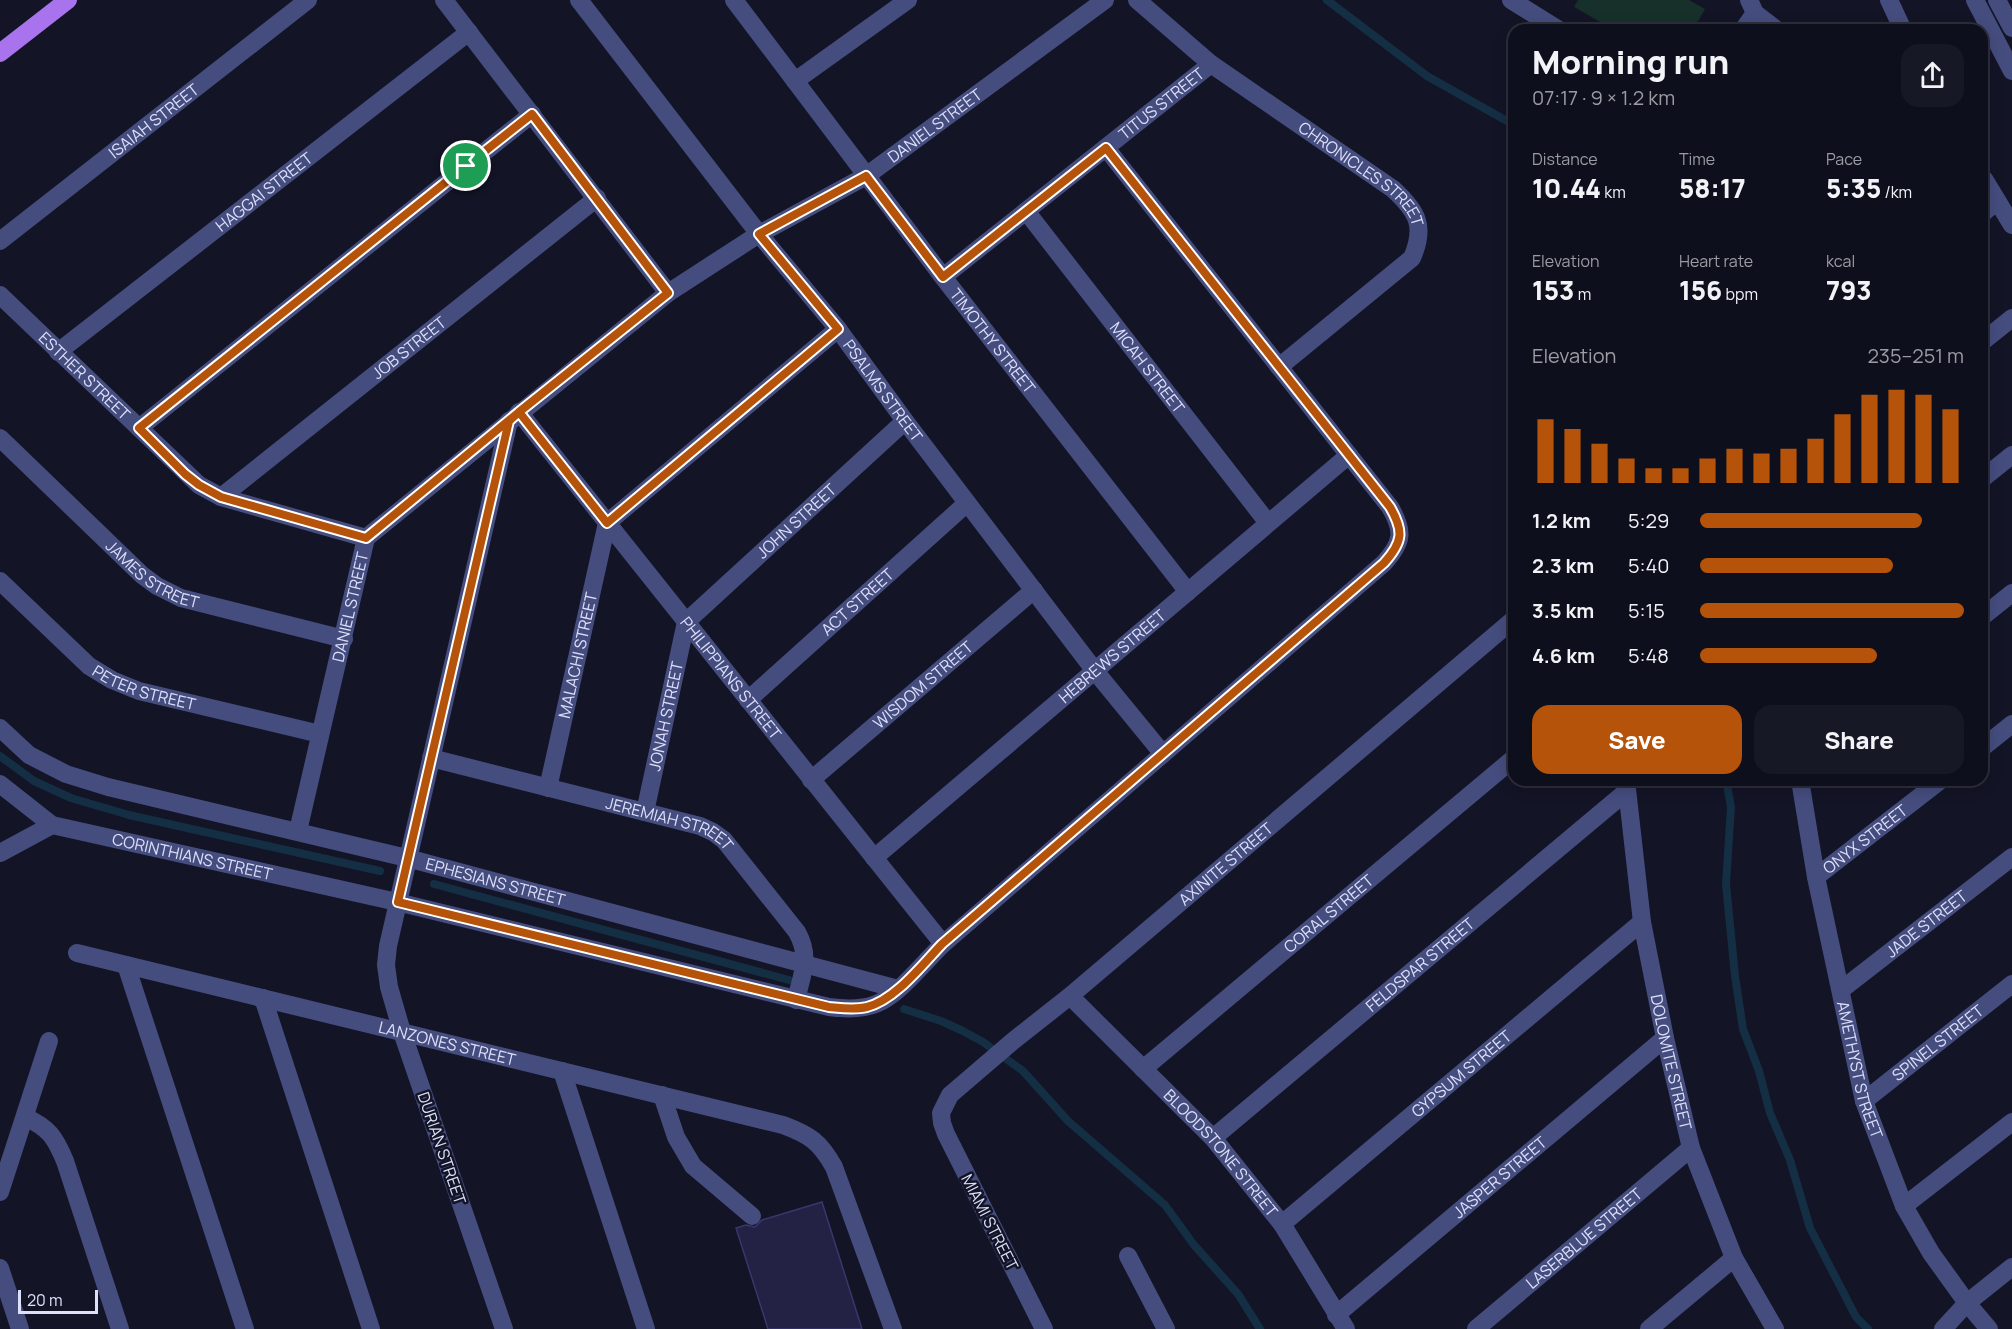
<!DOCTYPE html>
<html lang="en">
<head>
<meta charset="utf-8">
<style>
  :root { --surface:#0e0f1c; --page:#171825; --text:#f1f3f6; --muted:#9b9ca3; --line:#2e2f3b; --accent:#b45309 }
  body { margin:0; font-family:Manrope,sans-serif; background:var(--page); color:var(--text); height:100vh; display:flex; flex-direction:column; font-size:22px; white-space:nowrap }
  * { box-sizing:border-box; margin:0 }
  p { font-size:20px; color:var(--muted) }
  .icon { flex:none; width:33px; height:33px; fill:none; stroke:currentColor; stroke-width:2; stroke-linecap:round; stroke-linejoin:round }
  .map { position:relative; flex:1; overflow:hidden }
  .panel { position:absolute; left:1508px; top:24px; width:480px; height:762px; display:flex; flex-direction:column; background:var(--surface); border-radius:18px; box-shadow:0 3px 15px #0003,0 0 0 2px var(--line) }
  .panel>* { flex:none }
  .scale { position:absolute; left:18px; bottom:15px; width:80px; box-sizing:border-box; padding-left:6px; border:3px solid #dde0fa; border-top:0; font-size:16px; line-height:21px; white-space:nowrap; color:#dde0fa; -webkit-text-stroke:4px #131426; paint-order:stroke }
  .pin { position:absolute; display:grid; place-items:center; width:51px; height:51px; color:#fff; margin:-26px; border:3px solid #fff; border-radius:50%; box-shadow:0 2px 6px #0007 }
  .round { display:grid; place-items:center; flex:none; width:63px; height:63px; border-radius:18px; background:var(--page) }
  .headline { display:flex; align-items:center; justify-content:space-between; height:102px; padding:0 24px }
  h1 { font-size:33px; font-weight:800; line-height:45px }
  .stats { display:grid; grid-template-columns:repeat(3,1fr); gap:9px; height:102px; padding:6px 24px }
  .stats div { display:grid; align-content:center }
  .stats b { font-size:26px; font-weight:800 }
  .stats small { font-size:16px; font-weight:400 }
  .stats p { font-size:16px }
  .chart { height:168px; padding:12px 24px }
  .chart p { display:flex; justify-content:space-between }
  .chart svg { width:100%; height:108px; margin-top:6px; stroke:var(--accent); stroke-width:6 }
  .primary-button { display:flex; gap:12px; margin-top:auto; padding:12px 24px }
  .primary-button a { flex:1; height:69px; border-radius:18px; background:var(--accent); color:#fff; font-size:24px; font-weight:800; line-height:69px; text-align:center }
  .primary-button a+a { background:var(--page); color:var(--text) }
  ul { padding:0 24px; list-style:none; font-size:20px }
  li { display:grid; grid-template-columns:96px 72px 1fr; align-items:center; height:45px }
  li i { height:15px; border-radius:8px; background:var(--accent) }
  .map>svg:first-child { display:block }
  .green { fill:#17302a }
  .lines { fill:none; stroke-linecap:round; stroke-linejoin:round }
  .stream { stroke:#142f44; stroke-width:8 }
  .building { fill:#232245; stroke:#38376e; stroke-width:1.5 }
  .minor { stroke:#454d7f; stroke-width:18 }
  .major { stroke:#a873ec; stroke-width:18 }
  .route-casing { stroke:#fff; stroke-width:12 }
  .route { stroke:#b45309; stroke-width:8 }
  .labels { text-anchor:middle; stroke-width:5; stroke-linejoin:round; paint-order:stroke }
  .street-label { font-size:16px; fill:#dde0fa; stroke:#131426 }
</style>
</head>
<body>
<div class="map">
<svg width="2012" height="1329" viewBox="0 0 2012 1329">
  <rect width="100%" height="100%" fill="#131426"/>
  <!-- green -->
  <path class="green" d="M 1578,0 L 1689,0 L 1705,9 L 1693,30 L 1614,30 L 1574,7 Z"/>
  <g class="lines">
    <!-- stream -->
    <g class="stream">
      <path d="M 1327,0 L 1427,76 L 1514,125"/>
      <path d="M 0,756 L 34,781 L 71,798 L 129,815 L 380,871"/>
      <path d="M 1726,780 L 1731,807 L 1726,884 L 1735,976 L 1743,1029 L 1759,1071 L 1770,1113 L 1790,1160 L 1810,1228 L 1856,1317 L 1868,1329"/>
      <path d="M 434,884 L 789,980"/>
      <path d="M 904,1009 L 941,1021 L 963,1031 L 983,1042 L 1023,1071 L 1068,1121 L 1165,1205 L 1194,1245 L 1238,1294 L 1260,1329"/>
    </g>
  </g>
  <!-- building -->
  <path class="building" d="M 822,1202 L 862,1329 L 768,1329 L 736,1228 L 746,1225 L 755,1227 L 762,1220 Z"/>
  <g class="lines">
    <!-- minor -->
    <g class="minor">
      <path d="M 444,0 L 668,293"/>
      <path id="s1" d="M 579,0 L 759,234 L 838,329 L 905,421 L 1095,671 L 1163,754"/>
      <path id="s2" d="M 734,0 L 943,277 L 1188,592"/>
      <path id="s3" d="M 1137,0 L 1211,64 L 1393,189 C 1417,211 1426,226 1412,258 L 1279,367"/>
      <path d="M 1511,0 L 1559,30"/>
      <path d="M 1749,0 L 1755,13 L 1777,30"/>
      <path d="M 1889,0 L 1903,30"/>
      <path d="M 1975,0 L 2012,71"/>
      <path d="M 1997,0 L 2012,28"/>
      <path d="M 1743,30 L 1755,13"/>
      <path d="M 795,81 L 908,0"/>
      <path d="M 1984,179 L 2012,225"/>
      <path id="s4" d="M 1026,211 L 1268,523"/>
      <path d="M 1982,214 L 1997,201"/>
      <path id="s5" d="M 0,241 L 308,0"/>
      <path id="s6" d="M 943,277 L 1211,64"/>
      <path id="s7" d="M 0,295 L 199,485 L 221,497 L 366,538"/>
      <path d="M 1982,342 L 2012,318"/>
      <path id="s8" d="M 58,352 L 469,32"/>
      <path id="s9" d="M 519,412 L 943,944"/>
      <path d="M 139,428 L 532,114"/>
      <path id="s10" d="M 0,438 L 142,575 L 157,586 L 181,598 L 344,639"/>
      <path d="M 1982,479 L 2012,455"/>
      <path id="s11" d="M 221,497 L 597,198"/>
      <path id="s12" d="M 0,581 L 89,666 L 112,680 L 139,691 L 320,734"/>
      <path d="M 1982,617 L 2012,593"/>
      <path id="s13" d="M 748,700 L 967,503"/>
      <path id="s14" d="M 0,728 L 29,755 L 66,774 L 108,787 L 407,858 L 898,989"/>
      <path d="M 1982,748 L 2012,724"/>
      <path id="s15" d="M 431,758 L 700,826 L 713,832 L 724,840 L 797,932 C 811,957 802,974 796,1000"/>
      <path id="s16" d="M 811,780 L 1034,590"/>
      <path id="s17" d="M 1626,780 L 1642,922 L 1665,1038 L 1691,1148 L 1734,1258 L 1775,1329"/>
      <path id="s18" d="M 1800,780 L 1816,877 L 1864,1101 L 1904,1206 L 1931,1253 L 1967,1303 L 1989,1329"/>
      <path id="s19" d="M 0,784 L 52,825 L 397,902 L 829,1007 C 844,1009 861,1010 876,1004 C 899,995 924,962 943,944 L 1384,563 C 1403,542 1404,531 1390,507 L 1106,148"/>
      <path id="s20" d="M 548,788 L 607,523 L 838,329"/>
      <path id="s21" d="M 645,812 L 686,622 L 905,421"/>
      <path id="s22" d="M 298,831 L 366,538 L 668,293 L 759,234 L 866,176 L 1105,0"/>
      <path d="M 0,853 L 52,825"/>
      <path id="s23" d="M 874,858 L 1349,455"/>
      <path id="s24" d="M 1816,877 L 1941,780"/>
      <path id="s25" d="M 77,953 L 783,1125 C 810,1135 820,1142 834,1167 L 893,1329"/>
      <path d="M 126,965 L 245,1329"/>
      <path id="s26" d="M 1841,990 L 2012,857"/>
      <path id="s27" d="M 1070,996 L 1213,1138 L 1282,1224 L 1346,1329"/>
      <path d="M 263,998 L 371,1329"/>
      <path id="s28" d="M 1143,1069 L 1514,758"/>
      <path d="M 562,1071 L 646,1329"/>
      <path d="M 662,1095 L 676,1137 L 693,1166 L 752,1216"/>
      <path id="s29" d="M 1864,1101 L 2012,984"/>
      <path d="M 25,1117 C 49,1128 55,1137 65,1161 L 120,1329"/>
      <path id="s30" d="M 1213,1138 L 1627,791"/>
      <path d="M 0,1192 L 49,1041"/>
      <path d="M 1904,1206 L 2012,1122"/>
      <path id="s31" d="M 1282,1224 L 1642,922"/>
      <path d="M 1128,1256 L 1166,1329"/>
      <path d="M 0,1268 L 20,1329"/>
      <path id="s32" d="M 1336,1315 L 1665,1038"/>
      <path d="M 504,1329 L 402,1032 L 389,987 L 386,965 L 388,946 L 509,421"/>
      <path id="s33" d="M 1044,1329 L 946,1134 L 942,1123 L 941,1113 L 950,1095 L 1013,1041 L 1070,996 L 1514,619"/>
      <path id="s34" d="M 1476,1329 L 1691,1148"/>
      <path d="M 1649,1329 L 1734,1258"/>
      <path d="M 1943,1329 L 1967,1303 L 2012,1267"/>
    </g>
    <!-- major -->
    <path class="major" d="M 0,53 L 68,0"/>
  </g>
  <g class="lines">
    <!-- route casing -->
    <g class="route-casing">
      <path id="route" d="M 466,166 L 532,114 L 668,293 L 519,412 L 509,421 L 398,902 L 829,1007 C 841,1008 854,1010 867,1007 C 895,1000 922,965 942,944 L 1384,563 C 1403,542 1404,531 1390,507 L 1106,148 L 943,277 L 866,176 L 759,234 L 838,329 L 607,523 L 519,412 L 366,538 L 221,497 L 199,485 L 185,474 L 139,428 L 466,166"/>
    </g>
    <!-- route -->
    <use href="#route" class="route"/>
  </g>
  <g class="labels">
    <!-- street labels -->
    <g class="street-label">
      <text dy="6" stroke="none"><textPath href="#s6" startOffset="279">TITUS STREET</textPath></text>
      <text dy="6" stroke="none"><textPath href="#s5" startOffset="195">ISAIAH STREET</textPath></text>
      <text dy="6" stroke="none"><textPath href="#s22" startOffset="1005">DANIEL STREET</textPath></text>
      <text dy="6" stroke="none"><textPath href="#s3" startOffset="285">CHRONICLES STREET</textPath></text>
      <text dy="6" stroke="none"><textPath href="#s8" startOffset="261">HAGGAI STREET</textPath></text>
      <text dy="6" stroke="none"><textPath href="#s2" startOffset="428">TIMOTHY STREET</textPath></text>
      <text dy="6" stroke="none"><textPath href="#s11" startOffset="240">JOB STREET</textPath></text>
      <text dy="6" stroke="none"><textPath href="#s4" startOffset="198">MICAH STREET</textPath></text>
      <text dy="6" stroke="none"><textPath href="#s7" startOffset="117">ESTHER STREET</textPath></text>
      <text dy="6" stroke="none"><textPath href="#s1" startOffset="495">PSALMS STREET</textPath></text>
      <text dy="6" stroke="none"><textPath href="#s21" startOffset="344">JOHN STREET</textPath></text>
      <text dy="6" stroke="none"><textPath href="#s10" startOffset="206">JAMES STREET</textPath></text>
      <text dy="6" stroke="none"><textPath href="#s13" startOffset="147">ACT STREET</textPath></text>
      <text dy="6" stroke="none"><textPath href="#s22" startOffset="230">DANIEL STREET</textPath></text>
      <text dy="6" stroke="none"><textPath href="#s20" startOffset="136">MALACHI STREET</textPath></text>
      <text dy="6" stroke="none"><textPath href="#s23" startOffset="312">HEBREWS STREET</textPath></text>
      <text dy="6" stroke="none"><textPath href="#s9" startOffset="340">PHILIPPIANS STREET</textPath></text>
      <text dy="6" stroke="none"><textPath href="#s12" startOffset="183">PETER STREET</textPath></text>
      <text dy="6" stroke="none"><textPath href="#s16" startOffset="147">WISDOM STREET</textPath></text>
      <text dy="6" stroke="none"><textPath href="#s21" startOffset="98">JONAH STREET</textPath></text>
      <text dy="6" stroke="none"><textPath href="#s15" startOffset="248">JEREMIAH STREET</textPath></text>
      <text dy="6" stroke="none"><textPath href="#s24" startOffset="62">ONYX STREET</textPath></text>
      <text dy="6" stroke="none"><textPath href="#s19" startOffset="210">CORINTHIANS STREET</textPath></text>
      <text dy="6" stroke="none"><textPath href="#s33" startOffset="620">AXINITE STREET</textPath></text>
      <text dy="6" stroke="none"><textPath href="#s14" startOffset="524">EPHESIANS STREET</textPath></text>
      <text dy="6" stroke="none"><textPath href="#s28" startOffset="242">CORAL STREET</textPath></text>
      <text dy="6" stroke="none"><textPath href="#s26" startOffset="108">JADE STREET</textPath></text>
      <text dy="6" stroke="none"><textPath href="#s30" startOffset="270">FELDSPAR STREET</textPath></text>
      <text dy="6" stroke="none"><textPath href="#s25" startOffset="381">LANZONES STREET</textPath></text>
      <text dy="6" stroke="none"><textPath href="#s29" startOffset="94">SPINEL STREET</textPath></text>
      <text dy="6" stroke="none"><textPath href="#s17" startOffset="286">DOLOMITE STREET</textPath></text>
      <text dy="6" stroke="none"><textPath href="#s18" startOffset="296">AMETHYST STREET</textPath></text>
      <text dy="6" stroke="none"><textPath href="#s31" startOffset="234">GYPSUM STREET</textPath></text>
      <text transform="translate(442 1148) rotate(71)" y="6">DURIAN STREET</text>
      <text dy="6" stroke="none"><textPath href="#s27" startOffset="218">BLOODSTONE STREET</textPath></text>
      <text dy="6" stroke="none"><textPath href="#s32" startOffset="214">JASPER STREET</textPath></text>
      <text transform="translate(990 1222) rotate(63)" y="6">MIAMI STREET</text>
      <text dy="6" stroke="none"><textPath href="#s34" startOffset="141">LASERBLUE STREET</textPath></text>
    </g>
  </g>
</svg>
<div class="scale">20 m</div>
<div class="pin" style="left:466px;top:166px;background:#1e9e55"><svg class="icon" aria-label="arrive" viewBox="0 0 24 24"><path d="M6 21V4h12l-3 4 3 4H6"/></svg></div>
<section class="panel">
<div class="headline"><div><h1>Morning run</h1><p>07:17 · 9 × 1.2 km</p></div><a class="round"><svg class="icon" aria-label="share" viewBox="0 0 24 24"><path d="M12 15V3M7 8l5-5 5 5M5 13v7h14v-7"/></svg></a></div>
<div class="stats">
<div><p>Distance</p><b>10.44<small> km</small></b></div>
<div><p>Time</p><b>58:17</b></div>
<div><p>Pace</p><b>5:35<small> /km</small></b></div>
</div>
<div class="stats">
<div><p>Elevation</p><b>153<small> m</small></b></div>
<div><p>Heart rate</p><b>156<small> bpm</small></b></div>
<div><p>kcal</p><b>793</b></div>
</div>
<div class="chart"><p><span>Elevation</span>235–251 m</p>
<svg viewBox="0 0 160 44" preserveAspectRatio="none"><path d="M5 44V18M15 44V22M25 44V28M35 44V34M45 44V38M55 44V38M65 44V34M75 44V30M85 44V32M95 44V30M105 44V26M115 44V16M125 44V8M135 44V6M145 44V8M155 44V14"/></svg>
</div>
<ul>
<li><b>1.2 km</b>5:29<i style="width:84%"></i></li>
<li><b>2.3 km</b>5:40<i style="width:73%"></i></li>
<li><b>3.5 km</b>5:15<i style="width:100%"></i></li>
<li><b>4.6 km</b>5:48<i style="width:67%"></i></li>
</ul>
<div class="primary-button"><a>Save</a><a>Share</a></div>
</section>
</div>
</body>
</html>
